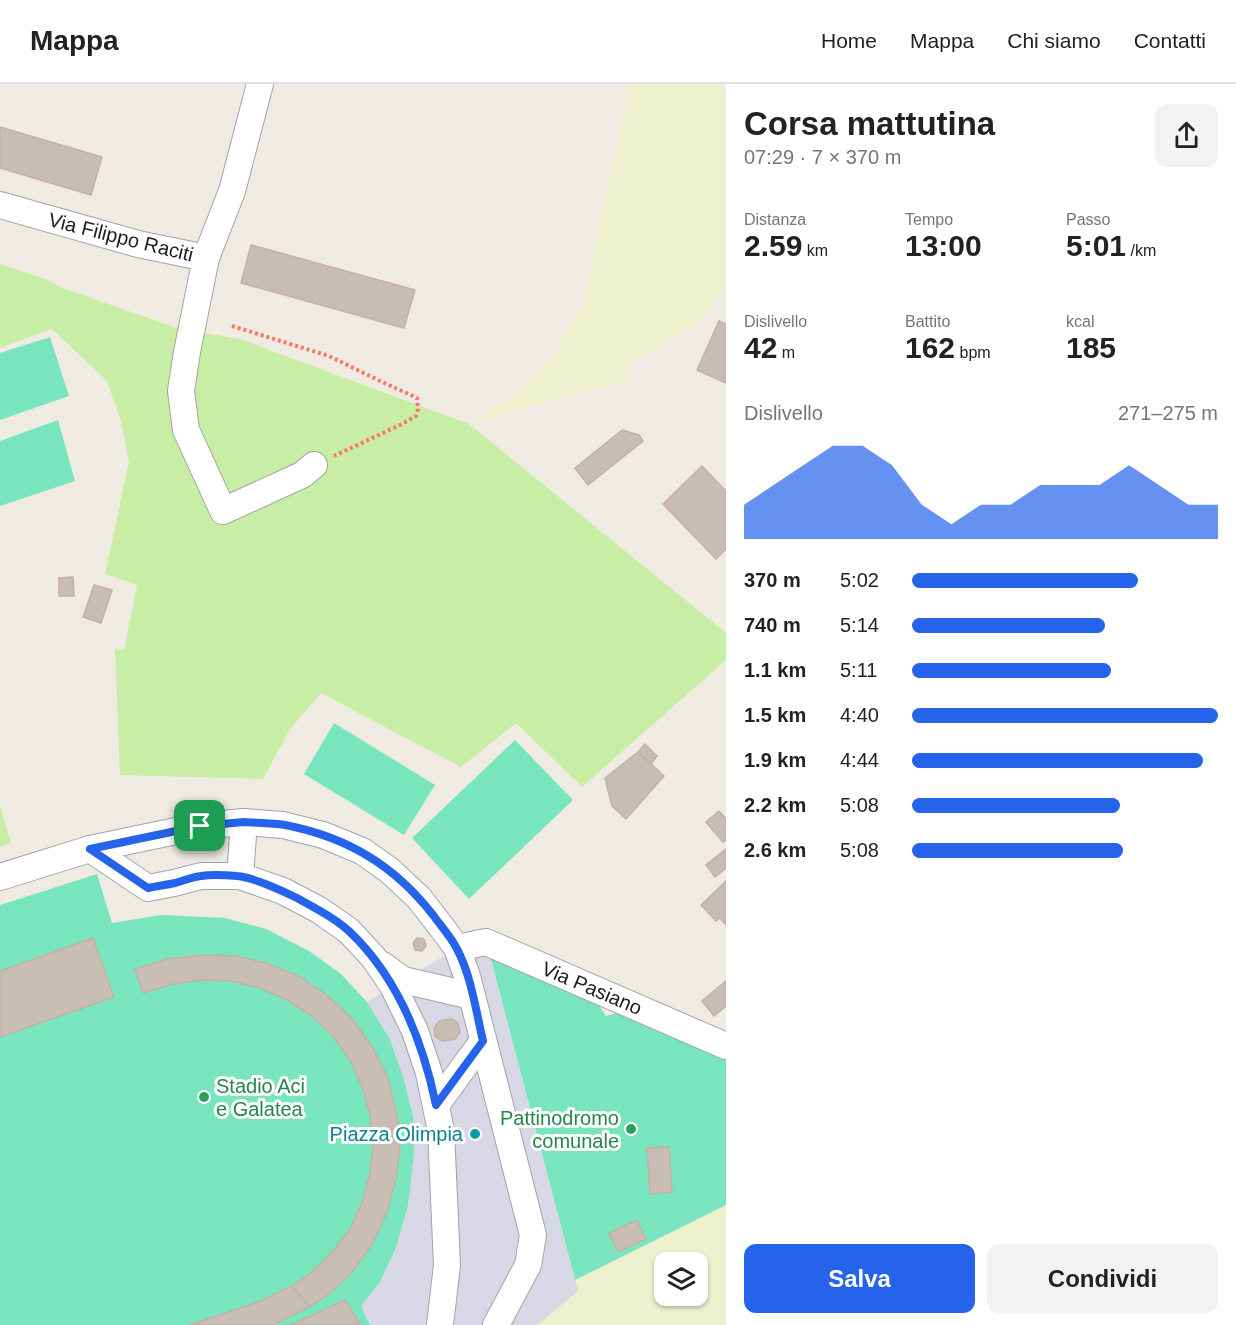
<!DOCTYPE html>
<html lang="it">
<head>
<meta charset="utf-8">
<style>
  :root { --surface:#fff; --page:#f2f2f2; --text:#222; --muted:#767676; --line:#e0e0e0; --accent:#2563eb }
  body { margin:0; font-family:Helvetica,sans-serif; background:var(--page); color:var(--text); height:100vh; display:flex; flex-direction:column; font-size:22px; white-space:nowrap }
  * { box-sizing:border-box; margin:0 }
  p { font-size:20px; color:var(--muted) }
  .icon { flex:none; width:33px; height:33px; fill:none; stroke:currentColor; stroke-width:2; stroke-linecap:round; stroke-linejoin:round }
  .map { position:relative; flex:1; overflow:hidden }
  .details { display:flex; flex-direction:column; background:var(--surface); width:510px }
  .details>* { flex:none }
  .controls { position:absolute; left:654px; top:1168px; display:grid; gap:12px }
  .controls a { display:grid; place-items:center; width:54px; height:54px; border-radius:12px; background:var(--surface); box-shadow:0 2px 4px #0004; font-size:30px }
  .pin { position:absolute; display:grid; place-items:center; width:51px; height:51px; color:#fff; margin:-26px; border-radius:12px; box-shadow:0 3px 9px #0006 }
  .round { display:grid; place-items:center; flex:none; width:63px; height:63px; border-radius:12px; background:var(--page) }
  .head { display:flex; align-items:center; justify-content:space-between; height:102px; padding:0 18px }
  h1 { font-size:33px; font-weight:800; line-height:45px }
  .figures { display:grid; grid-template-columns:repeat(3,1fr); gap:9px; height:102px; padding:6px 18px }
  .figures div { display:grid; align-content:center }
  .figures b { font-size:30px; font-weight:800 }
  .figures small { font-size:16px; font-weight:400 }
  .figures p { font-size:16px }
  .chart { height:168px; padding:12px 18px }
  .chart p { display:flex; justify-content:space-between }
  .chart svg { width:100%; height:108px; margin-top:6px; fill:var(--accent); opacity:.7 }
  .cta { display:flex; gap:12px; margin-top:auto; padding:12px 18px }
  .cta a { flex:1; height:69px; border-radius:12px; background:var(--accent); color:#fff; font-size:24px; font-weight:800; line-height:69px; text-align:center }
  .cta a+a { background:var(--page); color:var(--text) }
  ul { padding:0 18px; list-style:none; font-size:20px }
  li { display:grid; grid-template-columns:96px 72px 1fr; align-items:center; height:45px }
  li i { height:15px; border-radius:8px; background:var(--accent) }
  header { display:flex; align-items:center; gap:36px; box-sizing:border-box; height:84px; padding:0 30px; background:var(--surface); border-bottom:2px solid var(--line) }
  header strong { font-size:28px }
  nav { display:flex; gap:33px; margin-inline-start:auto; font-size:21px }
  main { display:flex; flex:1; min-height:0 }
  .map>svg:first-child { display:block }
  .farmland { fill:#edf0cc; fill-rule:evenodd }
  .grass { fill:#c7eea4 }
  .pitch { fill:#79e5be }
  .plaza { fill:#d7d7e5 }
  .building { fill:#c8bdb5; stroke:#c2b2a4; stroke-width:1.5 }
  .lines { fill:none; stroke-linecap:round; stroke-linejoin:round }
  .minor-casing { stroke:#a4a4a4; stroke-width:28 }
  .path { stroke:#ff7764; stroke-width:4; stroke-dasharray:3 3; stroke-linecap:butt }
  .minor { stroke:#fff; stroke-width:26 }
  .route-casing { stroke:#fff; stroke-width:12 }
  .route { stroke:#2563eb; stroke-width:8 }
  .leisure-dot { fill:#2e9e5b; stroke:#fff; stroke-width:2 }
  .culture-dot { fill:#0f9aa8; stroke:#fff; stroke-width:2 }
  .labels { text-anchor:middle; stroke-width:6; stroke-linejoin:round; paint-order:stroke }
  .street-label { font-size:20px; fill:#1d1d1d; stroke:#fff }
  .leisure-label { font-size:20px; fill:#27864d; stroke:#fff; text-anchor:start }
  .culture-label { font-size:20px; fill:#0d838f; stroke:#fff; text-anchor:end }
</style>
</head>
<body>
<header>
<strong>Mappa</strong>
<nav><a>Home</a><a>Mappa</a><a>Chi siamo</a><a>Contatti</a></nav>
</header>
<main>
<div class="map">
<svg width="726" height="1241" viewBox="0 0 726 1241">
  <rect width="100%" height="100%" fill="#efebe2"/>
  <!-- farmland -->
  <g class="farmland">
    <path d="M 630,0 L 721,0 L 725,19 L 726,19 L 726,204 L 724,203 L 704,234 L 631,279 L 626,296 L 469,340 L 513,313 L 553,272 L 581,226 Z"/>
    <path d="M 726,1121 L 726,1241 L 537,1241 L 578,1208 L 575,1196 ZM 664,1179 L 698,1179 L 698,1212 L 664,1212 Z"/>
  </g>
  <!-- grass -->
  <g class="grass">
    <path d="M 0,180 L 43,194 L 65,205 L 180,245 L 240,255 L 469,340 L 726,549 L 726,576 L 582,703 L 516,639 L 461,683 L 321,609 L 290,645 L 263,695 L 120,691 L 115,564 L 124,566 L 137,501 L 105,490 L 129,378 L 121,338 L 107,297 L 52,245 L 0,264 Z"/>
    <path d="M 0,721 L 11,759 L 0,763 Z"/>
  </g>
  <!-- pitch -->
  <g class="pitch">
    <path d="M 50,253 L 69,312 L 0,336 L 0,269 Z"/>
    <path d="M 58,336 L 75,397 L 0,422 L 0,357 Z"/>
    <path d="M 334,639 L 435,701 L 404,751 L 304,690 Z"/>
    <path d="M 515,656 L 573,716 L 469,815 L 412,754 Z"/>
    <path d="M 97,790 L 112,839 L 161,831 L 183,832 L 225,834 L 266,845 L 309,867 L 340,889 L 367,918 L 390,955 L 404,995 L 413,1031 L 415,1069 L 408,1122 L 396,1164 L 380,1198 L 362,1222 L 370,1241 L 0,1241 L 0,821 Z"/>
    <path d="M 490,872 L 593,912 L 606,932 L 631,925 L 726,968 L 726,1121 L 575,1196 Z"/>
  </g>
  <!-- plaza -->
  <path class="plaza" d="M 486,858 L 578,1207 L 537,1241 L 370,1241 L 361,1222 L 380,1198 L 396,1164 L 408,1122 L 414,1069 L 413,1031 L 404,995 L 390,955 L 367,918 L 457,864 Z"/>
  <!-- building -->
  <g class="building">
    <path d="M 0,43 L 102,73 L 91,111 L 0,84 Z"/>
    <path d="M 251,161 L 415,206 L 404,244 L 241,199 Z"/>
    <path d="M 719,237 L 726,240 L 726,299 L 697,286 Z"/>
    <path d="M 622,346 L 639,351 L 643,357 L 588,401 L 575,384 Z"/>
    <path d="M 702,382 L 726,407 L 726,465 L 716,475 L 663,420 Z"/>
    <path d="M 73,493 L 74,512 L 59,512 L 59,494 Z"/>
    <path d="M 94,501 L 112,506 L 101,539 L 83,533 Z"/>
    <path d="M 645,660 L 657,672 L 651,680 L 638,668 Z"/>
    <path d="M 638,668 L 664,692 L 626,735 L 612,722 L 605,694 Z"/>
    <path d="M 719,727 L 726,735 L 726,756 L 723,758 L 706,738 Z"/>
    <path d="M 726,765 L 726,784 L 715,793 L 706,781 Z"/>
    <path d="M 726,797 L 726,841 L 720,834 L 716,837 L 701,821 Z"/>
    <path d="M 93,854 L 114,913 L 0,953 L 0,887 Z"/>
    <path d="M 417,854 L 424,855 L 426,862 L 422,867 L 415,866 L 413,859 Z"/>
    <path d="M 202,871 L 236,872 L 269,880 L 300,893 L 328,912 L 353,936 L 373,964 L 388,994 L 396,1027 L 400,1061 L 396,1095 L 387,1128 L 373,1159 L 353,1187 L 328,1211 L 309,1223 L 292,1202 L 311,1189 L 332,1168 L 350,1145 L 362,1118 L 370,1089 L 373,1060 L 370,1031 L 362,1003 L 350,976 L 333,952 L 312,932 L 287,916 L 260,904 L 232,897 L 202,896 L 173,900 L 143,909 L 135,885 L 168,875 Z"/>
    <path d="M 726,897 L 726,922 L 714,932 L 702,917 Z"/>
    <path d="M 452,935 L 458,939 L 460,948 L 455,955 L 442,957 L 435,952 L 434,944 L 439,937 Z"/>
    <path d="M 669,1063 L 672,1108 L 650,1110 L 647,1064 Z"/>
    <path d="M 637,1136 L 646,1155 L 618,1168 L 609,1149 Z"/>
    <path d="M 292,1202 L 309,1223 L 273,1241 L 190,1241 L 258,1218 Z"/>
    <path d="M 345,1216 L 361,1241 L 291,1241 Z"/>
  </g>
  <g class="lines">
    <!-- minor casing -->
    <g class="minor-casing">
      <g id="minor">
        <path d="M 0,121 L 138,160 L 206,174 L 232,107 L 260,0"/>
        <path d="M 206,174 L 187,268 L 181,307 L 186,346 L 223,427 L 302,391 L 314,381"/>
        <path d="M 90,765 L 148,804 L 174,799 L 201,792 L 240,792 L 283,807 L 319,826 L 349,847 L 374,874 L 393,902 L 415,947 L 429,989 L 441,1047 L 447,1181 L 440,1241"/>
        <path d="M 240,792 L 244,738"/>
        <path d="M 0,793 L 90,765 L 200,742 L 244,738 L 283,741 L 323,751 L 362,767 L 389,786 L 419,814 L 446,849 L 457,864 L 467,892 L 533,1151 L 528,1181 L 496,1241"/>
        <path d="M 457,864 L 486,858 L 726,962"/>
        <path d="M 381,880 L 403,896 L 472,912"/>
        <path d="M 436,1021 L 483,957"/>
      </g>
    </g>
    <!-- path -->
    <path class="path" d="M 232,242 L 329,272 L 378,296 L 417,314 L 418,325 L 416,332 L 402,340 L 334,372"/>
    <!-- minor -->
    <use href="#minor" class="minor"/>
  </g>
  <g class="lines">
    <!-- route casing -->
    <g class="route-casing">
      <path id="route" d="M 244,738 C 257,739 271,739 285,741 C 347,753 394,781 433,831 C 441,842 451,853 457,865 C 471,891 476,927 483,957 L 436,1021 C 423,958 398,894 350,848 C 335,834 315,824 297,814 C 283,807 252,793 237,792 C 226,791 212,790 201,792 C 192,793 183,797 175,799 C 166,801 157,802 148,804 L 90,765 L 200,742 Z"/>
    </g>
    <!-- route -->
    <use href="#route" class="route"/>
  </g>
  <!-- markers -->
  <g class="leisure-dot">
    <circle cx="204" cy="1013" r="6"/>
    <circle cx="631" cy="1045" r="6"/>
  </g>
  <circle class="culture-dot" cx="475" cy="1050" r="6"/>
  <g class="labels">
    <!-- street labels -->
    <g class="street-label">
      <text transform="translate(121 153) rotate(14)" y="7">Via Filippo Raciti</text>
      <text transform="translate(592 904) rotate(23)" y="7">Via Pasiano</text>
    </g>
    <!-- leisure labels -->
    <g class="leisure-label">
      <text x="216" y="1009">Stadio Aci<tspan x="216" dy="23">e Galatea</tspan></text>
      <text x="619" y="1041" text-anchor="end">Pattinodromo<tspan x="619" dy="23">comunale</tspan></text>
    </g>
    <!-- culture labels -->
    <g class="culture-label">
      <text x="463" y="1057">Piazza Olimpia</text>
    </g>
  </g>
</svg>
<div class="controls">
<a><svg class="icon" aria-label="layers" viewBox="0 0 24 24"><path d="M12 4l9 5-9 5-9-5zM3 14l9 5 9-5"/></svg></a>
</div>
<div class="pin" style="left:200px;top:742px;background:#1e9e55"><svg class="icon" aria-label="arrive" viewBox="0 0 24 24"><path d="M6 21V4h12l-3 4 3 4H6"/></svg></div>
</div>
<section class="details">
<div class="head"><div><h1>Corsa mattutina</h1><p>07:29 · 7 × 370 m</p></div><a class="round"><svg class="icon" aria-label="share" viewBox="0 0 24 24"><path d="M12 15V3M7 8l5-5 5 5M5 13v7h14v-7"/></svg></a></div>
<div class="figures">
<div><p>Distanza</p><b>2.59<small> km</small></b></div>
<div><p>Tempo</p><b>13:00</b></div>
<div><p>Passo</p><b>5:01<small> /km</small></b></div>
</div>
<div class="figures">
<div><p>Dislivello</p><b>42<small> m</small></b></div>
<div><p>Battito</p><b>162<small> bpm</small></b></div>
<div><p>kcal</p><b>185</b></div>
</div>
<div class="chart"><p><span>Dislivello</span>271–275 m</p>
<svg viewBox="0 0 160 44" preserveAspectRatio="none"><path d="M0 44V30L10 22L20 14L30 6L40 6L50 14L60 30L70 38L80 30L90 30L100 22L110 22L120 22L130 14L140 22L150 30L160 30V44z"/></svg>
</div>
<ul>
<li><b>370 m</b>5:02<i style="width:74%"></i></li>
<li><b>740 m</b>5:14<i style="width:63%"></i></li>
<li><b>1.1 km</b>5:11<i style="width:65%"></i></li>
<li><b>1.5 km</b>4:40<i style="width:100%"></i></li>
<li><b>1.9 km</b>4:44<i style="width:95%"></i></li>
<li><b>2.2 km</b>5:08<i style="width:68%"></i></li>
<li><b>2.6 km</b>5:08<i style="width:69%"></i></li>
</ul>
<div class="cta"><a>Salva</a><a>Condividi</a></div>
</section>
</main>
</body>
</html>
